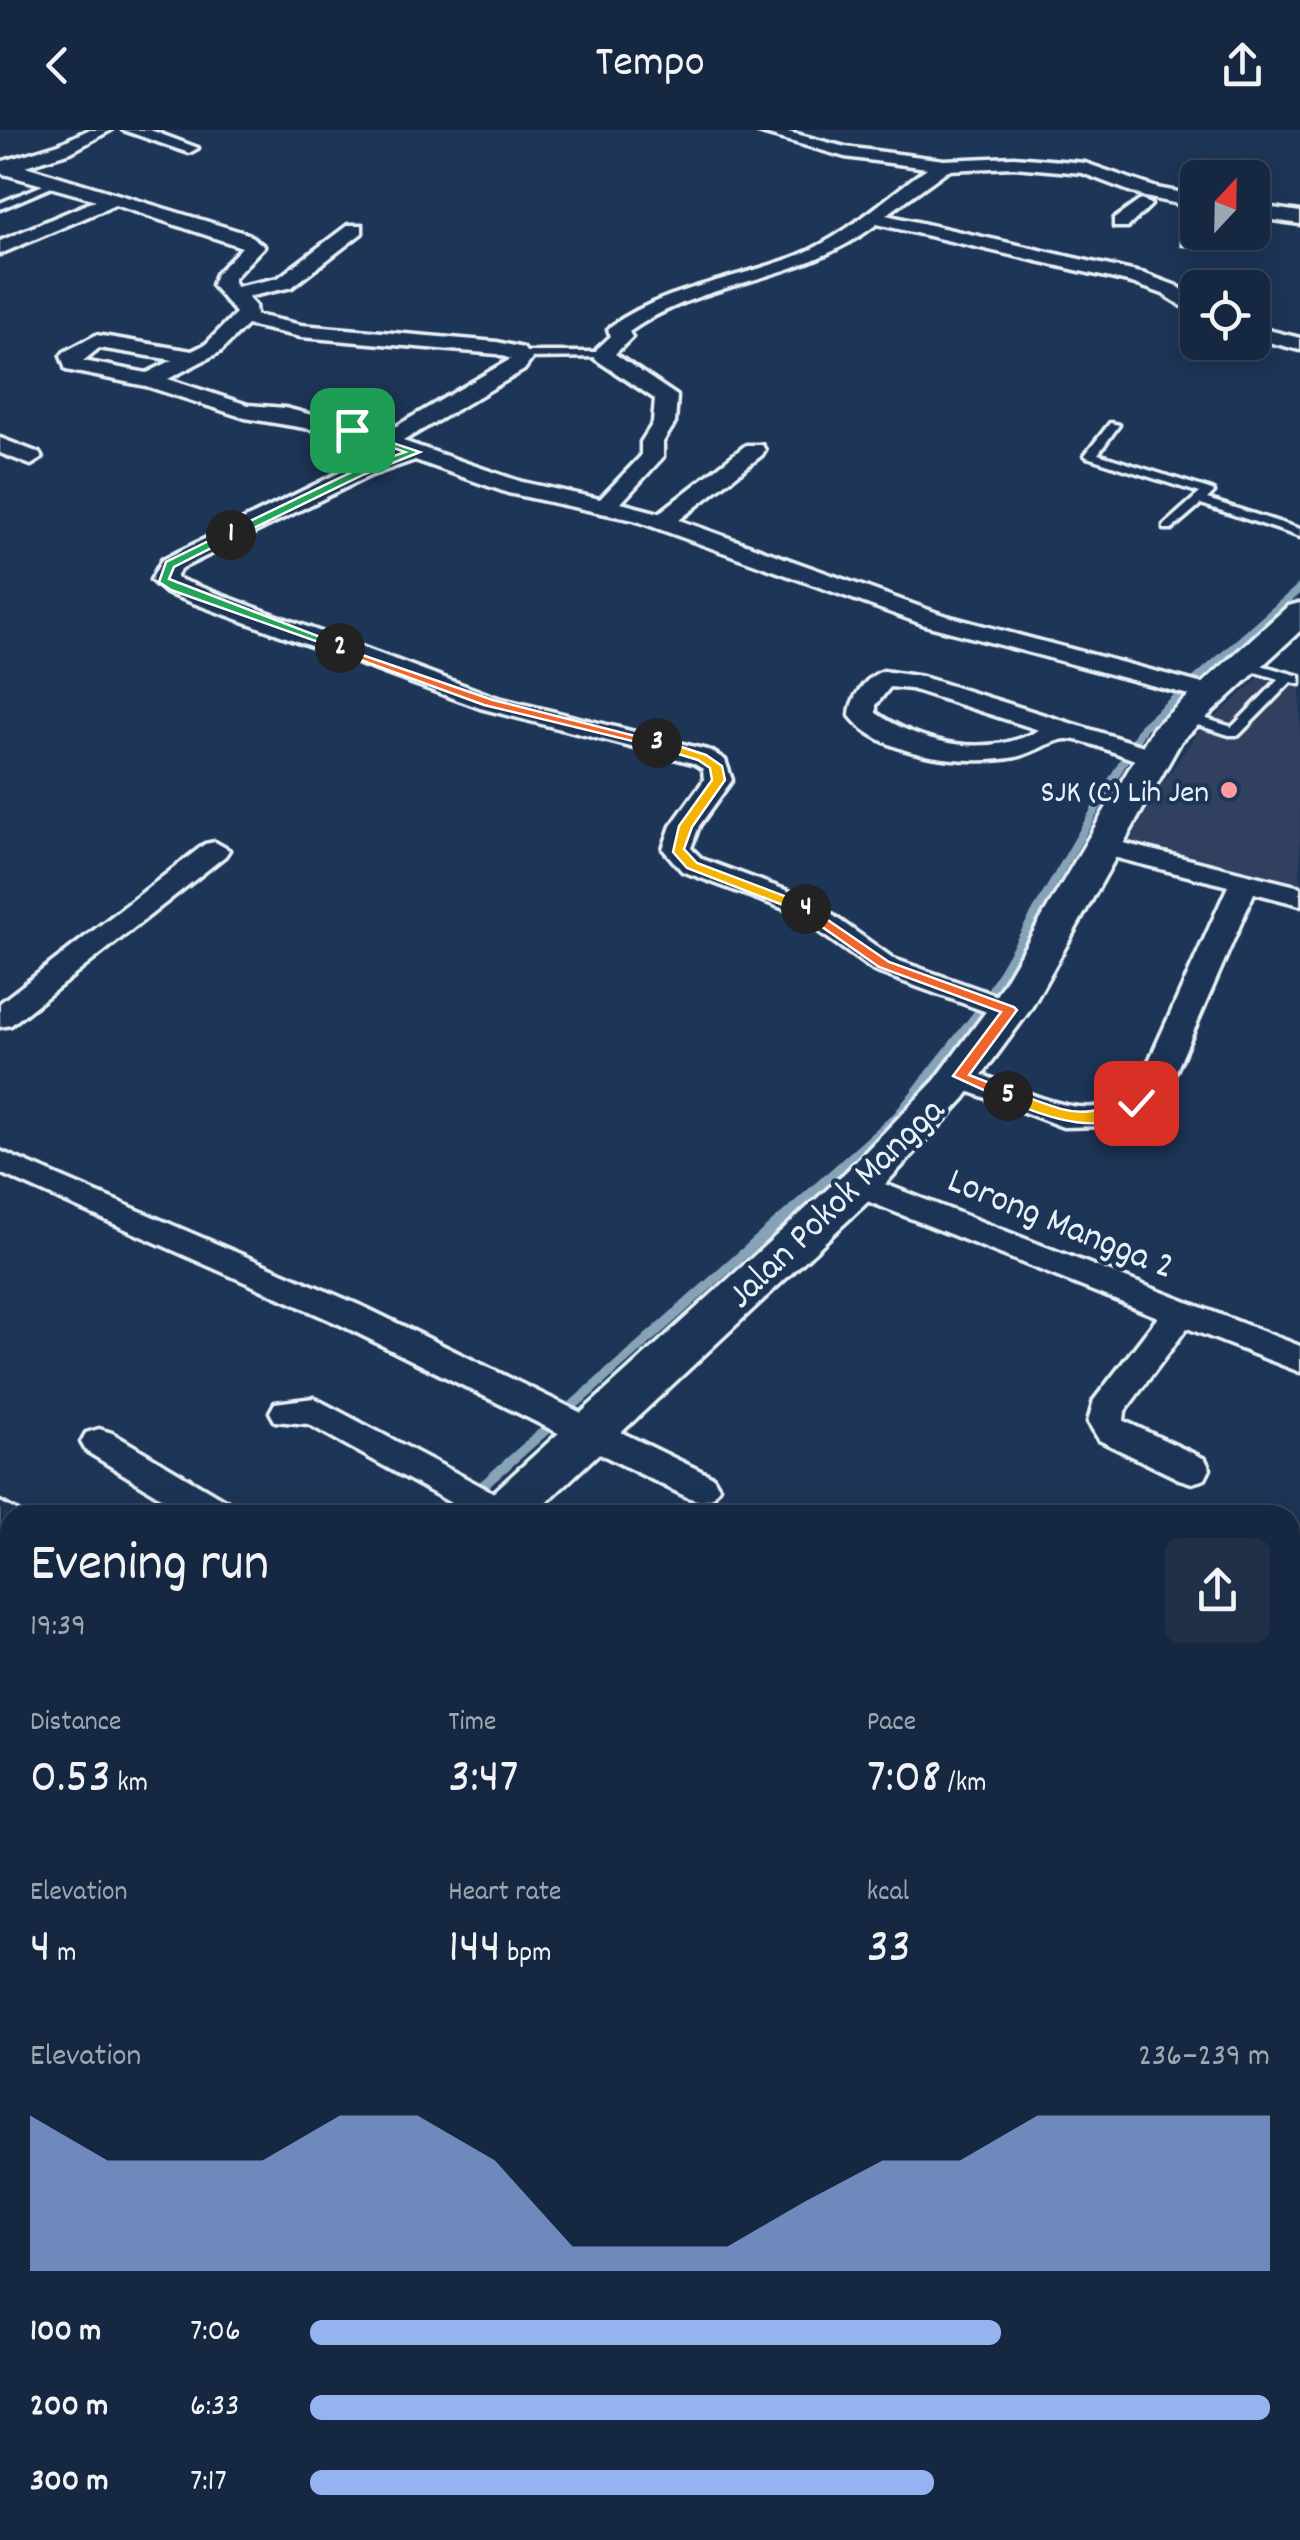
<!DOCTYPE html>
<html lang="en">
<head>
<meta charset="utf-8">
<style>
  :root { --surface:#162841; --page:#1f3048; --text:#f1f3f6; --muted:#9ea6b1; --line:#35445a; --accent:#95b2f1 }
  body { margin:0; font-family:Dekko,sans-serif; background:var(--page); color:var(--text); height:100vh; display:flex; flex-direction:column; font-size:38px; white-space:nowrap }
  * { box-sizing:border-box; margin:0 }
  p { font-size:32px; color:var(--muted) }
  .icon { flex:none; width:55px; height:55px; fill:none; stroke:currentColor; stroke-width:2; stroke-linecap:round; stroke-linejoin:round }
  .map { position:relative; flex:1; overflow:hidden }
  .side { position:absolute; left:0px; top:1375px; width:1300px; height:1035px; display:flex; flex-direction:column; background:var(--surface); border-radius:30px 30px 0 0; box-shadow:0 5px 25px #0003,0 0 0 2px var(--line) }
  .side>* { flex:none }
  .needle { width:65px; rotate:22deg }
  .controls { position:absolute; left:1180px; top:30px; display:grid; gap:20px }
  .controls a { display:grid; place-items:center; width:90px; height:90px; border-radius:15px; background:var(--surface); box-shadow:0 5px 25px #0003,0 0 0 2px var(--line); font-size:50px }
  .pin { position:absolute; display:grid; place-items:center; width:85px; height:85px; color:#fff; margin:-42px; border-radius:20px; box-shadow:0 5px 15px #0006 }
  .km { position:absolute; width:50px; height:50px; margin:-25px; border-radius:50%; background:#222; color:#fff; font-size:28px; line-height:50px; text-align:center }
  .round { display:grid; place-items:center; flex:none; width:105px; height:105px; border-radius:15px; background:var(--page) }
  .summary { display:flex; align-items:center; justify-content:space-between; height:170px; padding:0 30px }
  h1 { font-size:55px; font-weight:600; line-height:75px }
  .stats { display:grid; grid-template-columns:repeat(3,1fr); gap:15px; height:170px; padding:10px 30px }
  .stats div { display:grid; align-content:center }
  .stats b { font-size:50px; font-weight:600 }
  .stats small { font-size:28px; font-weight:400 }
  .stats p { font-size:28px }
  .chart { height:280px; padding:20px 30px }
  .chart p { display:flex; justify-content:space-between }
  .chart svg { width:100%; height:180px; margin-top:10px; fill:var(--accent); opacity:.7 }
  ul { padding:0 30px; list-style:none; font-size:32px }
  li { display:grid; grid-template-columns:160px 120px 1fr; align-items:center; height:75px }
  li i { height:25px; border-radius:12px; background:var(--accent) }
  header { display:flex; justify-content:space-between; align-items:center; height:130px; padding:0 30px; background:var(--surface); font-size:45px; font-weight:600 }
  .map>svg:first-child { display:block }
  .built { fill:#31415e }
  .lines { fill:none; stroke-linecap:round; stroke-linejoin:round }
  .stream-far2 { stroke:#86a3b7; stroke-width:8 }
  .stream-far1 { stroke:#86a3b7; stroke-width:10 }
  .stream { stroke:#86a3b7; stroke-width:12 }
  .service-casing { stroke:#e8f1f8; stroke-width:7 }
  .minor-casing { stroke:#e8f1f8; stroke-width:7 }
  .secondary-casing { stroke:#e8f1f8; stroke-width:7 }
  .service { fill:#1d3557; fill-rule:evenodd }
  .minor { fill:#1d3557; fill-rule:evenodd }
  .secondary { fill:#1d3557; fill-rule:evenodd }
  .split-1 { fill:#22a559; stroke:#fff; stroke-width:2.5 }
  .split-2 { fill:#22a559; stroke:#fff; stroke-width:2.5 }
  .split-3 { fill:#f0652b; stroke:#fff; stroke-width:2.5 }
  .split-4 { fill:#f5b400; stroke:#fff; stroke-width:2.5 }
  .split-5 { fill:#f0652b; stroke:#fff; stroke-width:2.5 }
  .split-6 { fill:#f5b400; stroke:#fff; stroke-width:2.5 }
  .poi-dot { fill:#ff9aa2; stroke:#1d3557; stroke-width:4 }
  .labels { text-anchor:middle; stroke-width:8; stroke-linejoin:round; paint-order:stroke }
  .far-poi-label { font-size:32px; fill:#e8f1f8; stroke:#1d3557; text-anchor:end }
  .street-label { font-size:38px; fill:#e8f1f8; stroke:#1d3557 }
</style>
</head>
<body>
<header><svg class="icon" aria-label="back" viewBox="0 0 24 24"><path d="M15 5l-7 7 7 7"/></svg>Tempo<svg class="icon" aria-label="share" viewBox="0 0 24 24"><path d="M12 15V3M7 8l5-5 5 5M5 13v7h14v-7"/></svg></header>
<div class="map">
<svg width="1300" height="2410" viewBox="0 0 1300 2410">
  <rect width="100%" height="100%" fill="#1d3557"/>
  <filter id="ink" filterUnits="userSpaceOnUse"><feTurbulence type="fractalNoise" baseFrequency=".01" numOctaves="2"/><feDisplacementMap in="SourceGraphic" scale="20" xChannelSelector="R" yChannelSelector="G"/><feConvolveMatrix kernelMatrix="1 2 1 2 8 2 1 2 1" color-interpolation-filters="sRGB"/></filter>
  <g filter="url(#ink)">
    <!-- built -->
    <path class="built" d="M 1273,536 L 1300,543 L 1300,765 L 1122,715 L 1196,604 Z"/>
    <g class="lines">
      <!-- stream-far2 -->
      <path class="stream-far2" d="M 976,887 L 1143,597 L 1300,458"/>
      <!-- stream-far1 -->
      <path class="stream-far1" d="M 450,1385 L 898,986 L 978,884"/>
      <!-- stream -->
      <g class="stream">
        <path d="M 0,2236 L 10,2242"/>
        <path d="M 714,2400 L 763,2410"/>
      </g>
      <!-- service casing -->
      <g class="service-casing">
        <g id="service">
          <path d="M 53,51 L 61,53 L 0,79 L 0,73 Z"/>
          <path d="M 604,222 L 608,223 L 608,227 L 519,228 L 514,225 L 519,222 Z"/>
          <path d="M 1110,293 L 1119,295 L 1098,324 L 1212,360 L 1214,362 L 1207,369 L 1300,399 L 1300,407 L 1201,374 L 1172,399 L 1164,399 L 1164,395 L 1200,363 L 1087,327 L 1085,325 Z"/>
          <path d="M 1242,530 L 1300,546 L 1300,554 L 1291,552 L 1239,605 L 1229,605 L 1179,589 L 1177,586 L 1184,582 L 1232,597 L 1279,549 L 1238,537 L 1238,531 Z"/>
        </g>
      </g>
      <!-- minor casing -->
      <g class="minor-casing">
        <g id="minor">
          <path d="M 88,0 L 111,0 L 71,22 L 25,36 L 248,104 L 264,116 L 233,149 L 236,157 L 278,148 L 348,95 L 362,95 L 362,103 L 292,157 L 247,167 L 255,176 L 256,185 L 301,195 L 497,212 L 523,218 L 532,229 L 524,240 L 403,311 L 522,352 L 600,369 L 641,326 L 641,312 L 653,293 L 655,269 L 595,229 L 597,219 L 611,206 L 608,200 L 611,196 C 668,156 736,150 799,125 C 847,105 885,68 927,38 L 845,27 L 751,0 L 781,0 L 845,17 L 944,30 L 1014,27 L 1085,33 L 1157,58 L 1198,66 L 1198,78 L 1145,67 L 1082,43 L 1014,37 L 948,40 L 886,85 L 1145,144 L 1177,156 L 1198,170 L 1198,186 L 1163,164 L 1132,153 L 877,94 C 797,155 706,147 629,202 L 632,207 L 615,224 L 677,266 L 675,293 L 663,312 L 663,327 L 621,373 L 659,383 L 746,315 L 762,315 L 765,320 L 762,325 L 679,390 L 943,485 L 1218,558 L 1222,563 L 1218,568 L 1200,568 L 925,495 L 634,390 L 508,363 L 415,330 L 369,346 L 180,439 L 176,448 L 498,568 L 711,621 L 725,630 L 732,650 L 699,696 L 691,718 L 702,729 L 810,769 L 894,829 L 1020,874 L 1024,880 L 1020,886 L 998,886 L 874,841 L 790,781 L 682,741 L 663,719 L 671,696 L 704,650 L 703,639 L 693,633 L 480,578 L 166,463 L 151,450 L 162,430 L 353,336 L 393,322 L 346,305 L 245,288 L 146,256 L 66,240 L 61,226 L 64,222 L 96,205 L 192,221 L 206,214 L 236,183 L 212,155 L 216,144 L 242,117 L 115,75 L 0,124 L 0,111 L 96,70 L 0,43 L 0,32 L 59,14 ZM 247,195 L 301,207 L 497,224 L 511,229 L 383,304 L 285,278 L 248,275 L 168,249 L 220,222 ZM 99,218 L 173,230 L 147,243 L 83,231 Z"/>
          <path d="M 123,0 L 150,0 L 198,18 L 189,23 Z"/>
          <path d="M 1142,69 L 1151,75 L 1128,97 L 1114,97 L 1114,89 Z"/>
          <path d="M 1252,75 L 1300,82 L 1300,94 L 1252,87 Z"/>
          <path d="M 1198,96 L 1198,102 L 1207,102 L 1197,114 L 1183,114 L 1183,106 Z"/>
          <path d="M 1252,196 L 1300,208 L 1300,220 L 1252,208 Z"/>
          <path d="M 0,308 L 39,323 L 42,328 L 31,335 L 0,323 Z"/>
          <path d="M 883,541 L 923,547 L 1163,622 L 1167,628 L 1154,636 C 1132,631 1085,608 1066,609 C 1055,609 1030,624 1016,627 C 969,636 881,627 850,586 C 850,569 866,546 883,541 ZM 890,557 L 911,559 L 1039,600 C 988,629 922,614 876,583 L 876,575 Z"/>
          <path d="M 1103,708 L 1300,757 L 1300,775 L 1254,763 L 1176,941 L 1148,980 L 1105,996 L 1063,997 L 949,954 L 944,947 L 949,940 L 960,937 C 1005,949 1083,1001 1126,965 C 1134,959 1139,947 1145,940 L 1228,756 L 1093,722 L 1089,716 Z"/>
          <path d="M 215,712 L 229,720 L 225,726 L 11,895 L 0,897 L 0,873 L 205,714 Z"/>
          <path d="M 0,1021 L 366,1178 L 713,1347 L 719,1357 L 713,1367 L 700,1371 L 687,1367 L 341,1195 L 0,1043 Z"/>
          <path d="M 859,1044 L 1300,1216 L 1300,1242 L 1187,1198 L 1125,1281 L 1124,1291 L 1205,1329 L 1210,1339 L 1205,1349 L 1192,1353 L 1179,1349 L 1099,1310 L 1088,1292 L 1094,1270 L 1158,1187 L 847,1063 L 843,1055 L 847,1047 Z"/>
          <path d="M 314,1268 L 515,1374 L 520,1385 L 473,1385 L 308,1294 L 275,1291 L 270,1282 L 275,1273 Z"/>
          <path d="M 99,1299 L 112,1303 L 233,1375 L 239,1385 L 190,1385 L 86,1321 L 81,1312 L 86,1303 Z"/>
          <path d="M 0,1372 L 24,1385 L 10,1385 L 10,1407 L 0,1404 Z"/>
          <path d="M 0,1754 L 10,1757 L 10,1798 L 0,1794 Z"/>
        </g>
      </g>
      <!-- secondary casing -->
      <g class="secondary-casing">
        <g id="secondary">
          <path d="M 1300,473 L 1300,501 L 1181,611 L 1030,880 L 965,968 L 875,1065 L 533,1385 L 475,1385 L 483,1372 L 843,1045 L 935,950 L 990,876 L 1153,598 L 1288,476 Z"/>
          <path d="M 10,1817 L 10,1876 L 0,1879 L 0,1820 Z"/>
        </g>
      </g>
      <!-- service -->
      <use href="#service" class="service"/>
      <!-- minor -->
      <use href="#minor" class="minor"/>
      <!-- secondary -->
      <use href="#secondary" class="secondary"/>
    </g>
  </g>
  <!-- split-1 -->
  <path class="split-1" d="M 348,298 L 420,322 L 365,344 L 235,407 L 227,407 L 227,402 L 358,339 L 405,322 L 348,302 Z"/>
  <!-- split-2 -->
  <path class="split-2" d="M 227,402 L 237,405 L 174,437 L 169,449 L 344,516 L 344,521 L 171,460 L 159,452 L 166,432 Z"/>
  <!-- split-3 -->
  <path class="split-3" d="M 336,516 L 493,570 L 663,613 L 657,617 L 484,575 L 336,521 Z"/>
  <!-- split-4 -->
  <path class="split-4" d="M 657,609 L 706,625 L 722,636 L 725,650 L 692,697 L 684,719 L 697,733 L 811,776 L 811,782 L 801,782 L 687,738 L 673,722 L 679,696 L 712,650 L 710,638 L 698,630 L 652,616 Z"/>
  <!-- split-5 -->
  <path class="split-5" d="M 806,775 L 889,832 L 1014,877 L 1017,880 L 969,945 L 1013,962 L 1013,969 L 1003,969 L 953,946 L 1001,882 L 879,837 L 801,782 L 799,779 Z"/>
  <!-- split-6 -->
  <path class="split-6" d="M 1008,961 C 1069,980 1072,993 1136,968 L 1144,973 C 1105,1012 1045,986 1003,969 L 1003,962 Z"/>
  <!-- markers -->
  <circle class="poi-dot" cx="1229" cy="660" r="10"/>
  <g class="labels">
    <!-- far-poi labels -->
    <g class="far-poi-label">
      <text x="1209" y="671">SJK (C) Lih Jen</text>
    </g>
    <!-- street labels -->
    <g class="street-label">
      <text transform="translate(834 1071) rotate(-44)" y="13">Jalan Pokok Mangga</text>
      <text transform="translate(1062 1091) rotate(22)" y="13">Lorong Mangga 2</text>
    </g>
  </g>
</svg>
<div class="controls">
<a><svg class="needle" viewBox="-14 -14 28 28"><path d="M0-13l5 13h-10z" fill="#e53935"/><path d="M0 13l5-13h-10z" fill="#9ea6b1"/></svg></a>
<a><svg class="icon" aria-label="locate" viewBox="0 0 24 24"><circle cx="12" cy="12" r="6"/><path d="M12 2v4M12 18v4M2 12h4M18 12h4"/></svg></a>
</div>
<div class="pin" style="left:352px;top:300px;background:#1e9e55"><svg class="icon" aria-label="arrive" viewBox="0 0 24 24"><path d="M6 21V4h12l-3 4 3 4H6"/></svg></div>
<div class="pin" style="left:1136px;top:973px;background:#d93025"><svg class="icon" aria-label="check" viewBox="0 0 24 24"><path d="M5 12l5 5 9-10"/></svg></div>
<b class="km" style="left:231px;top:405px">1</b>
<b class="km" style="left:340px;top:518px">2</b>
<b class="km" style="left:657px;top:613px">3</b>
<b class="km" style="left:806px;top:779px">4</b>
<b class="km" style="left:1008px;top:966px">5</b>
<section class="side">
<div class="summary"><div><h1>Evening run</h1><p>19:39</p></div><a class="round"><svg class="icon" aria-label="share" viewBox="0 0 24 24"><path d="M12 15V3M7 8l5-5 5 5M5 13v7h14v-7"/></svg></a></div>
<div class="stats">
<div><p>Distance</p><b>0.53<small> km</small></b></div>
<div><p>Time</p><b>3:47</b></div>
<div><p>Pace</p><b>7:08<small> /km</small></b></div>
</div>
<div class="stats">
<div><p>Elevation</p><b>4<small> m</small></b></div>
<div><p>Heart rate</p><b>144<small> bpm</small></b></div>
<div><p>kcal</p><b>33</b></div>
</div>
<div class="chart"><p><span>Elevation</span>236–239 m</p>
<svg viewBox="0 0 160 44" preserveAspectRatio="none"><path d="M0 44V6L10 17L20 17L30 17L40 6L50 6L60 17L70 38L80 38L90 38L100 27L110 17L120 17L130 6L140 6L150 6L160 6V44z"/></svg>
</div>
<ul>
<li><b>100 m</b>7:06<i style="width:72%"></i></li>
<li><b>200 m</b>6:33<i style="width:100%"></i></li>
<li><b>300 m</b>7:17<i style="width:65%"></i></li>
</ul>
</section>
</div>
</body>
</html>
